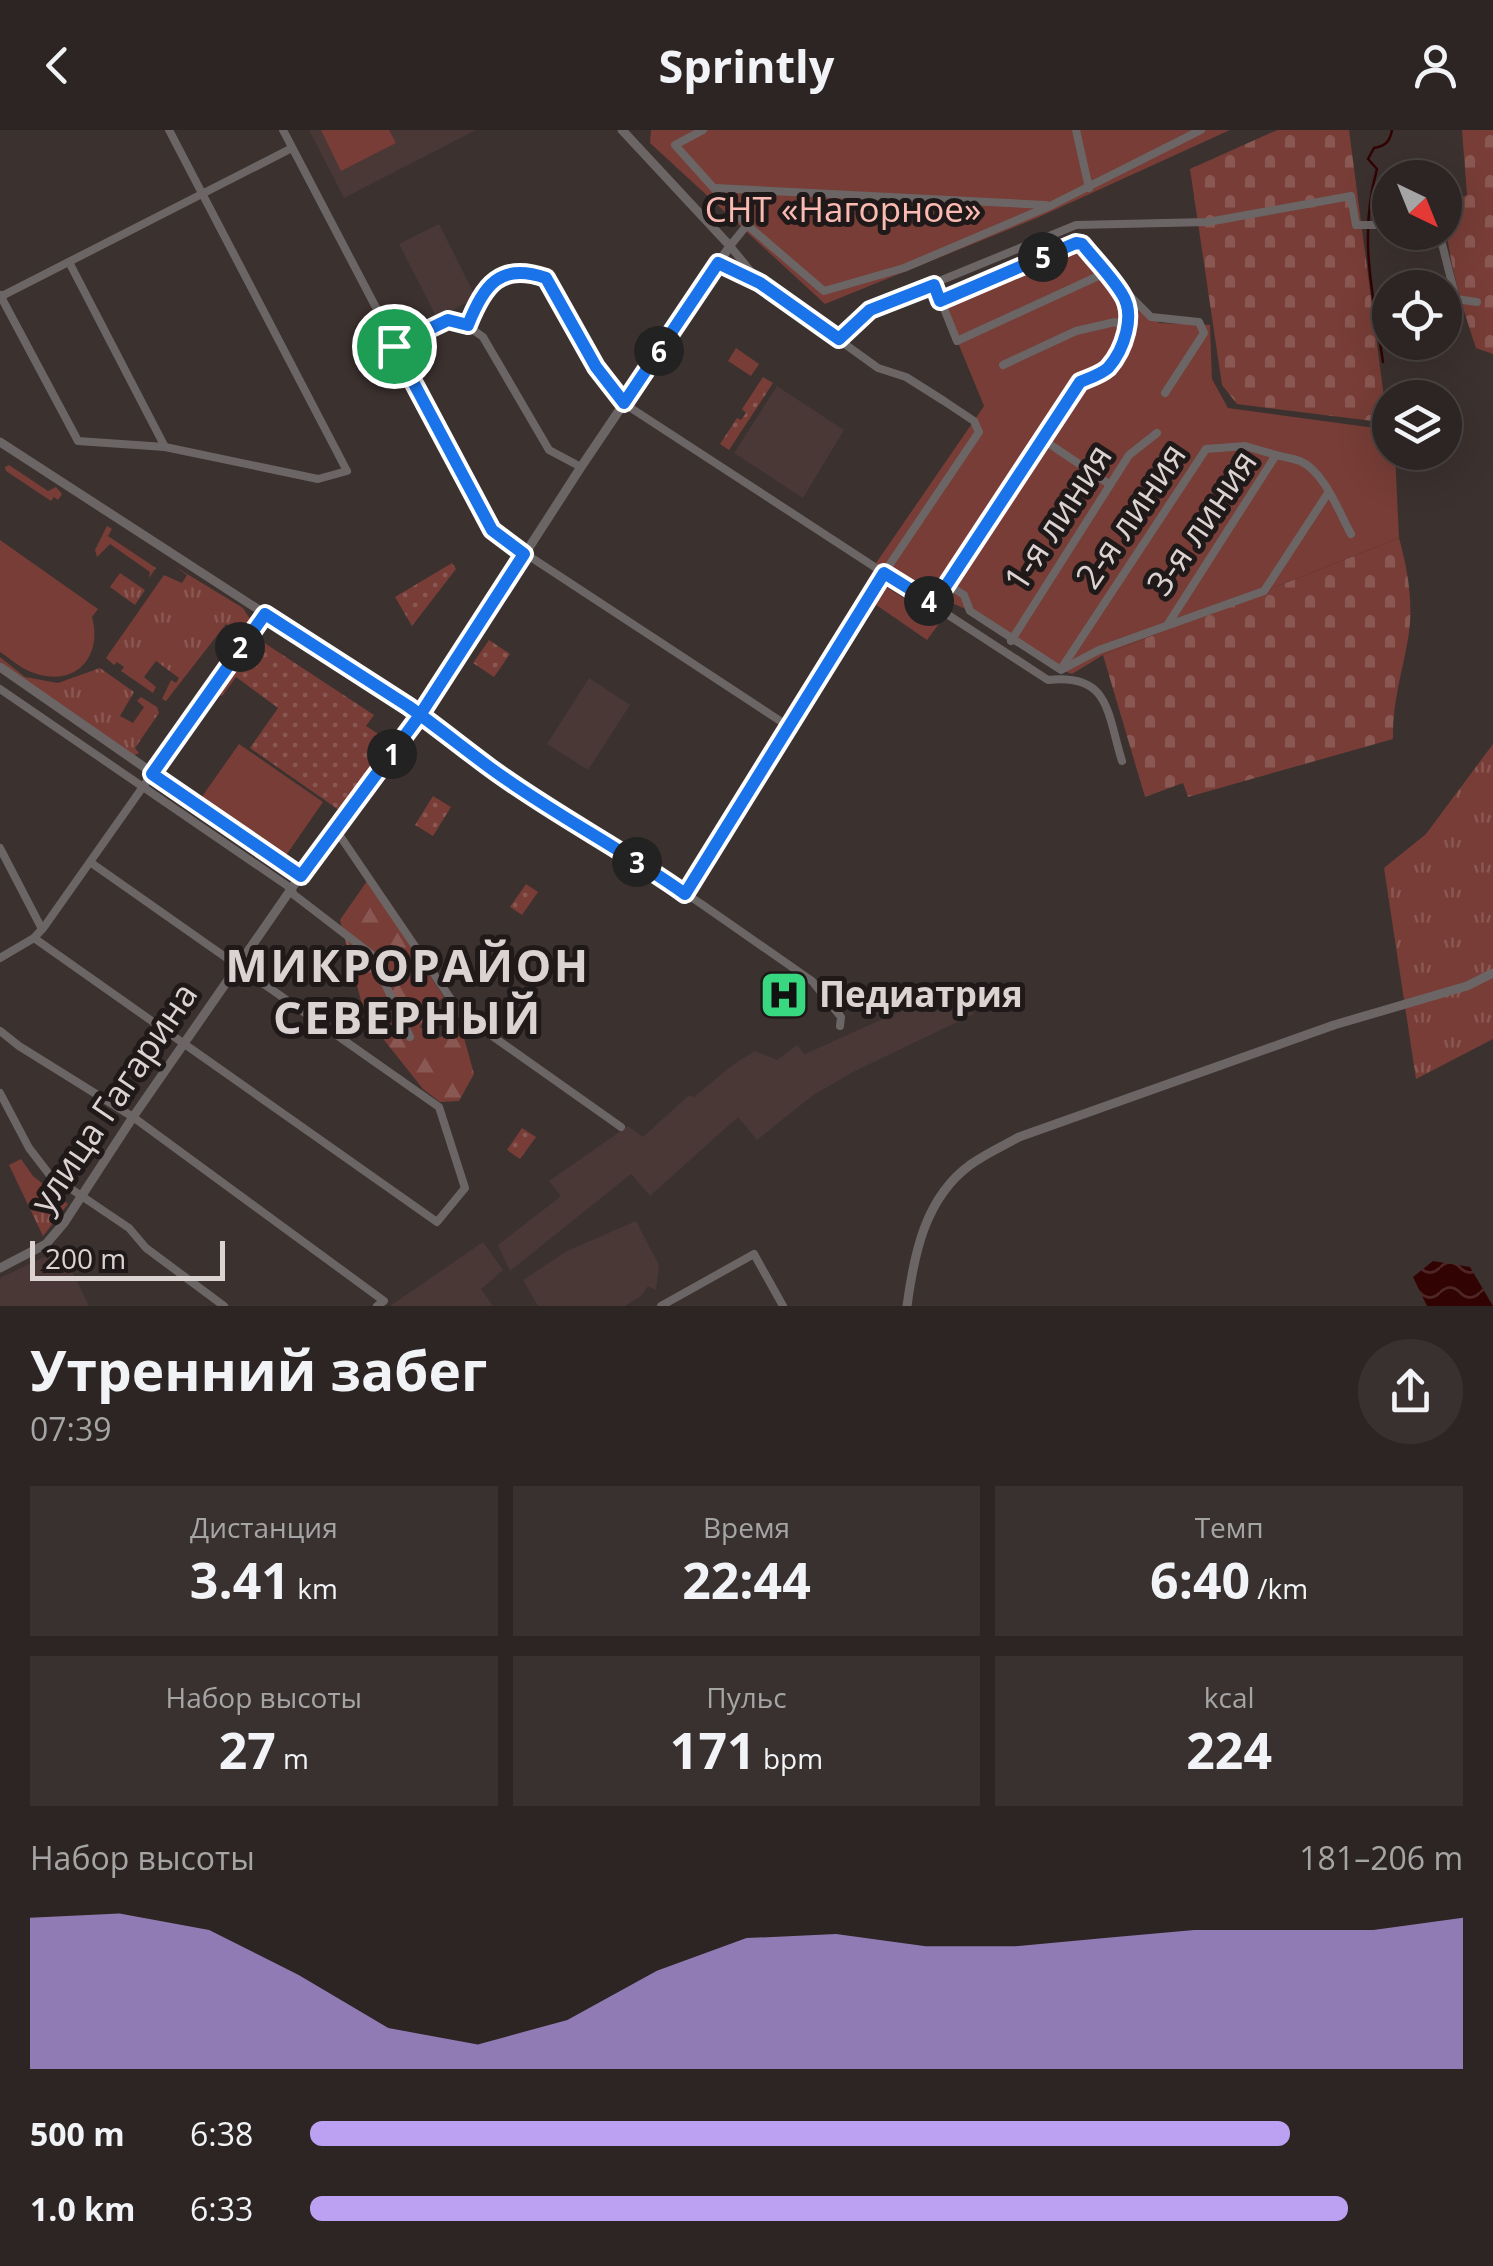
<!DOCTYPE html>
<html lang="ru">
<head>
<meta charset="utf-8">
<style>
  :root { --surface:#2c2523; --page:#383130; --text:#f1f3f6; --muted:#a6a5a6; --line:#484241; --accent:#bca0f2 }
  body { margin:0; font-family:"Open Sans",sans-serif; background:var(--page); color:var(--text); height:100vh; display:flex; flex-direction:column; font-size:38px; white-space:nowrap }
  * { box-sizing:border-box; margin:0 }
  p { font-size:32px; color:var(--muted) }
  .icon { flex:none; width:55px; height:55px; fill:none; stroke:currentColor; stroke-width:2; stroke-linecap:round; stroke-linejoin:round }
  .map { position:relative; height:1176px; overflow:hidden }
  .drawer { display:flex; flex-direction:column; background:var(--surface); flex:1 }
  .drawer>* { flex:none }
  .needle { width:65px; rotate:137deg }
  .buttons { position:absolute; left:1372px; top:30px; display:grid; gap:20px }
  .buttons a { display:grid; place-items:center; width:90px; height:90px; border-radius:50%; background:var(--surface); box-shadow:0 10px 40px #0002,0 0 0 2px var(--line); font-size:50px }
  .scale { position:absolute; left:30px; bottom:25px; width:195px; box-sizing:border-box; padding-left:10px; border:5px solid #dad3d2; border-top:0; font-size:28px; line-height:35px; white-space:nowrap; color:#dad3d2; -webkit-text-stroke:8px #1f1a19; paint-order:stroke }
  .pin { position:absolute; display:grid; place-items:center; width:85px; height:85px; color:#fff; margin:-42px; border:5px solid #fff; border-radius:50%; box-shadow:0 2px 10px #0007 }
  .km { position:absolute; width:50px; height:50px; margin:-25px; border-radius:50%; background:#222; color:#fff; font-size:28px; line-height:50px; text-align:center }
  .round { display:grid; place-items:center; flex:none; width:105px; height:105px; border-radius:52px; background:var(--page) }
  .headline { display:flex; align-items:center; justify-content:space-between; height:170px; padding:0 30px }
  h1 { font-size:55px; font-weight:700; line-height:75px }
  .metrics { display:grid; grid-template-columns:repeat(3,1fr); gap:15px; height:170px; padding:10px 30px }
  .metrics div { display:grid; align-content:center; border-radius:0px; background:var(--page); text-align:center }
  .metrics b { font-size:50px; font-weight:700 }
  .metrics small { font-size:28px; font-weight:400 }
  .metrics p { font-size:28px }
  .chart { height:280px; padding:20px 30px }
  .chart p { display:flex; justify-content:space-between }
  .chart svg { width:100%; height:180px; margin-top:10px; fill:var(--accent); opacity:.7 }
  ul { padding:0 30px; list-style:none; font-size:32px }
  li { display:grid; grid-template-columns:160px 120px 1fr; align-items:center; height:75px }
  li i { height:25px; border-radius:12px; background:var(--accent) }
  header { display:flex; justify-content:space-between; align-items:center; height:130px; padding:0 30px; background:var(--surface); font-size:45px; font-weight:700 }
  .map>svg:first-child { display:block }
  .built { fill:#493836 }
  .grass { fill:url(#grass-tufts) }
  .forest { fill:url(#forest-firs) }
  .cemetery { fill:url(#cemetery-stones) }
  .park { fill:url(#park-dots) }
  .garden { fill:#773d36 }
  .water { fill:url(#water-waves) }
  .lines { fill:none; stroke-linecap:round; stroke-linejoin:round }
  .stream { stroke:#320303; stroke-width:2.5 }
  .minor { stroke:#6b6665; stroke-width:8 }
  .tertiary { stroke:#6b6665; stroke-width:9 }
  .route-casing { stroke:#fff; stroke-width:20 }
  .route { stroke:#1a73e8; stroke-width:12 }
  .labels { text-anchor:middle; stroke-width:10; stroke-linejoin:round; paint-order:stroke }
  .park-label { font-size:35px; fill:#fbbbb2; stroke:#1f1a19 }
  .street-label { font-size:35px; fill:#dad3d2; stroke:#1f1a19 }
  .poi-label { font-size:35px; font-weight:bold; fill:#dad3d2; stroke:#1f1a19; text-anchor:start }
  .district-label { font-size:45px; font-weight:bold; letter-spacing:2.5px; fill:#dad3d2; stroke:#1f1a19 }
</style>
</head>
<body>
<header><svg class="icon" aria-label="back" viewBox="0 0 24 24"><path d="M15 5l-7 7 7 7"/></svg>Sprintly<svg class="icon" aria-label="person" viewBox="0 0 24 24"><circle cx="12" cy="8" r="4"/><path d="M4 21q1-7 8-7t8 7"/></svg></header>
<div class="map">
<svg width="1493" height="1176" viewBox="0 0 1493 1176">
  <defs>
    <pattern id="grass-tufts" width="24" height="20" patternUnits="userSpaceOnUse" patternTransform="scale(2.5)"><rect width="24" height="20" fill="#773d36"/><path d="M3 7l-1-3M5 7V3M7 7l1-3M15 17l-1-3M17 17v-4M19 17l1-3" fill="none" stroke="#8a5852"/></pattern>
    <pattern id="forest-firs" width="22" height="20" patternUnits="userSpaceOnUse" patternTransform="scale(2.5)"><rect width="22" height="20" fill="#773d36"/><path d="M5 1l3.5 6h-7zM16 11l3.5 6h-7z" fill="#8a5852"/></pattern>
    <pattern id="cemetery-stones" width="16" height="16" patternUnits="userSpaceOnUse" patternTransform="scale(2.5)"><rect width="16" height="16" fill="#773d36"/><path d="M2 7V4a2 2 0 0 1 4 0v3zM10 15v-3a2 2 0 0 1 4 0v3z" fill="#8a5852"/></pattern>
    <pattern id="park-dots" width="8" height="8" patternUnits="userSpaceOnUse" patternTransform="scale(2.5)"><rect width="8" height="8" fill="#773d36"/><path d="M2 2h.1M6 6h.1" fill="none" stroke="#8a5852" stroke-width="1.8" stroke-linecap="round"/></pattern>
    <pattern id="water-waves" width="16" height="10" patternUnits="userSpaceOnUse" patternTransform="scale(2.5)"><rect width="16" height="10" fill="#320303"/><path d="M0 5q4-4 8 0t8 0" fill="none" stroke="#4f2727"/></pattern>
  </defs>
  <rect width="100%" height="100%" fill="#3b312f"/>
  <!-- built -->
  <g class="built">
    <path d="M 309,0 L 476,0 L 344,68 Z"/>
    <path d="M 439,94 L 476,168 L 437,188 L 399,114 Z"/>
    <path d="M 777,256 L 844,300 L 803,368 L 734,323 Z"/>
    <path d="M 589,548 L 630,575 L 588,640 L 547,614 Z"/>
    <path d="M 956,856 L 974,884 L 853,942 L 812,966 L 757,1010 L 738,987 L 650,1066 L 631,1044 L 510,1141 L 498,1115 L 561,1066 L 549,1051 L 628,996 L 643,1007 L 689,965 L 694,967 L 734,934 L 755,921 L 777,930 L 797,915 L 805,924 Z"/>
    <path d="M 636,1091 L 659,1135 L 656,1160 L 648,1156 L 641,1166 L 625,1176 L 538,1176 L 523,1150 L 567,1121 Z"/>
    <path d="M 483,1112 L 503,1140 L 481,1159 L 493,1176 L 390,1176 Z"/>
    <path d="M 61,1119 L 89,1176 L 0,1176 L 0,1148 Z"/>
  </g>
  <!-- grass -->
  <g class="grass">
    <path d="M 9,335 L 48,361 L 56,357 L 62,364 L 58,370 L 54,367 L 51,371 L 6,341 L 5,337 Z"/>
    <path d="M 107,396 L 112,399 L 108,406 L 156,438 L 149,448 L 150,442 L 110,414 L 97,427 L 95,420 Z"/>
    <path d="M 174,436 L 243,478 L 250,489 L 242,503 L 226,494 L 166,571 L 162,569 L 171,550 L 176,553 L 179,548 L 156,531 L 144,547 L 156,557 L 153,563 L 121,541 L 124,537 L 117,532 L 114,535 L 106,528 L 164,445 L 182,453 L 187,445 Z"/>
    <path d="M 120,443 L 145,460 L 135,475 L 110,457 Z"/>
    <path d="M 883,455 L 941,491 L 927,510 L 872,472 Z"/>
    <path d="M 0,527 L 25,547 L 58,553 L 100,538 L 134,562 L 120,586 L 133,593 L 144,577 L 137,571 L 141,567 L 157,577 L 159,583 L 135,618 L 139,623 L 133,626 L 0,532 Z"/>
    <path d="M 1493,614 L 1493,909 L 1416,949 L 1384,738 L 1426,704 Z"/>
    <path d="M 21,1029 L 33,1046 L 68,1074 L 43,1106 L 9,1035 Z"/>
  </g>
  <!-- forest -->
  <path class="forest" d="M 367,751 L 444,867 L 433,876 L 420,897 L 436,909 L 461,897 L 474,944 L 459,971 L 440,972 L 423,959 L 365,886 L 340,790 Z"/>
  <!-- cemetery -->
  <g class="cemetery">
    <path d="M 1277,0 L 1349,0 L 1386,283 L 1381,292 L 1237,274 L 1222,255 L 1190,39 Z"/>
    <path d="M 1462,0 L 1493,0 L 1493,224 L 1476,218 C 1461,173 1445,122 1445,74 L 1467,65 Z"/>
    <path d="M 1399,408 C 1408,440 1414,476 1408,509 C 1402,543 1392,574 1393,609 L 1188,667 L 1183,653 L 1145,667 L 1103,525 Z"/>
  </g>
  <!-- park -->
  <g class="park">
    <path d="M 763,247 L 773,253 L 729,320 L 720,314 L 737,288 L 741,290 L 746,283 L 742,279 Z"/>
    <path d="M 452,433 L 456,439 L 412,496 L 395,467 Z"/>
    <path d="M 489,510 L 510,524 L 494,547 L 473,533 Z"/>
    <path d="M 263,512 L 374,585 L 366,596 L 394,614 L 346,685 L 250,618 L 278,578 L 236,547 L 222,566 L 216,563 L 240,524 L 254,524 Z"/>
    <path d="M 433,666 L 451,677 L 433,706 L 415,695 Z"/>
    <path d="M 526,754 L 538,762 L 522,785 L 510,777 Z"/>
    <path d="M 522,998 L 536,1007 L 520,1029 L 507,1020 Z"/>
  </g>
  <!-- garden -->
  <g class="garden">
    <path d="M 321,0 L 389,0 L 396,13 L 341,41 Z"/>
    <path d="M 651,0 L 1230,0 L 1037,88 L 825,174 L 650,13 Z"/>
    <path d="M 1081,110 L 1159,193 L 1210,195 L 1212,249 L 1228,278 L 1390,300 L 1390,322 L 1395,323 L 1399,408 L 1103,525 L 1072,544 L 1061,540 L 970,481 L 945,470 L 935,477 L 874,436 L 984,276 L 940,169 Z"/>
    <path d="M 736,218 L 759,234 L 751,246 L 728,231 Z"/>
    <path d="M 0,410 L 98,479 L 92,487 C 103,526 76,558 34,543 C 21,539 11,529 0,522 Z"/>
    <path d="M 239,614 L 323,672 L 285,727 L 201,668 Z"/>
  </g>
  <!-- water -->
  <path class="water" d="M 1433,1131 L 1470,1137 L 1493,1176 L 1427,1176 L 1413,1147 Z"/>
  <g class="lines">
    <!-- stream -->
    <path class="stream" d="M 1383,232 C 1373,165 1358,106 1377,39 L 1368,29 L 1374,18 C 1386,16 1390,11 1392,0"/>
    <!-- minor -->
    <g class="minor">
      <path d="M 283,0 L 494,403 L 788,596"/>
      <path d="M 703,0 L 675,15 L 747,95 L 824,161 L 904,138 L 1050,76 L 1201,0"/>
      <path d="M 1076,0 L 1089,58"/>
      <path d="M 715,58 L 1046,75"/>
      <path d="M 747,95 L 730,116 L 757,149"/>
      <path d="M 1439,102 L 1456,169 L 1477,172"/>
      <path d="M 69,132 L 165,317"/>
      <path d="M 0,165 L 78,311 L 165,317 L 318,349 L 347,341 L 169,0"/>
      <path d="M 1123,165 L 1129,165 L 1151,187 L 1199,192 L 1204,203 L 1165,263"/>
      <path d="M 0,167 L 292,18"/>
      <path d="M 468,195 C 484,154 499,132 546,148 L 596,237 L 617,269 L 1048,550 C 1110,543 1107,583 1122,631"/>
      <path d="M 839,209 L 876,177 L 1076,95 L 1208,92 L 1351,66 L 1356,95 L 1390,95"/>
      <path d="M 394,216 C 429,199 449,179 483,207 L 549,320 L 581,337"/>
      <path d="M 1003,235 L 1076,201 L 1115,192 L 1127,199"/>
      <path d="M 1042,309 L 1109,354"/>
      <path d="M 947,454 L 964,465 L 970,481 L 1061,540 L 1099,520 L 1264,461 L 1328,363"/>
      <path d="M 934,474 L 1080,252 C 1089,248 1100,245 1108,238 C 1124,220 1136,185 1123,164 C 1111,146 1095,131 1082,115 L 1076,113 L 941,171 L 957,211 L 1105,143"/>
      <path d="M 1168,494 L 1276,325 C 1283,327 1292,328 1300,331 C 1324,341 1339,382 1351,404"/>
      <path d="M 1011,511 L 1129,325 L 1157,303"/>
      <path d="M 1063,536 L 1206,319 L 1245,316 L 1276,325"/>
      <path d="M 0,559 L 292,759 L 293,764 L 371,824 L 410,907"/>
      <path d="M 421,585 L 489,637 L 700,773 L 812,851 L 841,887 L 840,896"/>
      <path d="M 336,700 L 461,884 L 621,997"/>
      <path d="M 0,718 L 42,799"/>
      <path d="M 685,764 L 884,443 L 979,302 L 974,291 L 944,271 L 906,247 L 878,238 L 760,153 L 718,133"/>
      <path d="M 34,808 L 437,1092 L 465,1058 L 439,977 L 90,732"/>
      <path d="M 0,828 L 34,808 L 44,797 L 265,484"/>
      <path d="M 0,901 L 19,916 L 133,987 L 384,1171 L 377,1176"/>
      <path d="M 0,963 L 29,1018 L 49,1044 L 129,1098 L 146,1118 L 224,1176"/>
      <path d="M 661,1176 L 754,1124 L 783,1176"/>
    </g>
    <!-- tertiary -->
    <g class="tertiary">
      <path d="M 0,312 L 421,585"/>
      <path d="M 0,537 L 301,746"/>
      <path d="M 0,1138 L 46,1114 L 64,1093 L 133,987 L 296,752 L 421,585 L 581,337 L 730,116 L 622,0"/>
      <path d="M 907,1176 C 914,1124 925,1068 970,1035 C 985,1024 1003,1016 1019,1007 L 1334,895 L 1467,856 L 1493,843"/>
    </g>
  </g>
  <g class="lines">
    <!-- route casing -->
    <g class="route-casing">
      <path id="route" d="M 394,216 L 492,400 L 524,424 L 420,585 L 301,746 L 152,644 L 265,484 L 408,576 C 436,596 462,617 489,637 C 551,683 622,719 685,764 L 884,443 L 934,474 L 1080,252 C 1089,248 1100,245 1108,238 C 1124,220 1136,185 1122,164 C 1111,146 1095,130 1082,114 L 1076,113 L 940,171 L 934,155 L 870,180 L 839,209 L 760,153 L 718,133 L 624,273 L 596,237 L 546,148 C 500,132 484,155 468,195 L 448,190 L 394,216"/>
    </g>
    <!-- route -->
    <use href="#route" class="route"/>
  </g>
  <!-- icons -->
  <defs>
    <g id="hospital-square" transform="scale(2.5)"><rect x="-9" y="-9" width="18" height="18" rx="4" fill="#37d880" stroke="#1f1a19"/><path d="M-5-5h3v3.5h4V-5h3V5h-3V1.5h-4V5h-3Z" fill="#111"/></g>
  </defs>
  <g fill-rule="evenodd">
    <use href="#hospital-square" x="784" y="865"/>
  </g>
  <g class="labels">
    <!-- park labels -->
    <g class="park-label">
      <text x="843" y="92">СНТ «Нагорное»</text>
    </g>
    <!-- street labels -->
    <g class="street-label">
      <text transform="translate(1131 386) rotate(-56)" y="12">2-я линия</text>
      <text transform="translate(1058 388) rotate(-57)" y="12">1-я линия</text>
      <text transform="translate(1202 393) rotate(-56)" y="12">3-я линия</text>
      <text transform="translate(114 968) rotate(-56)" y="12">улица Гагарина</text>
    </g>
    <!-- poi labels -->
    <g class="poi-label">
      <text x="819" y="877">Педиатрия</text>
    </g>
    <!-- district labels -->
    <g class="district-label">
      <text x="408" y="852">МИКРОРАЙОН<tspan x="408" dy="52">СЕВЕРНЫЙ</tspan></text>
    </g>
  </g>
</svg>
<div class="buttons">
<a><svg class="needle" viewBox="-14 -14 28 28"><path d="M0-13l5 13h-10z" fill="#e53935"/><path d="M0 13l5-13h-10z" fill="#a6a5a6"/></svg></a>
<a><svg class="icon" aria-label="locate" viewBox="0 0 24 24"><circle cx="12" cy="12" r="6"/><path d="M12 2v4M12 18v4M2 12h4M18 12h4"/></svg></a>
<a><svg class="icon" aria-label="layers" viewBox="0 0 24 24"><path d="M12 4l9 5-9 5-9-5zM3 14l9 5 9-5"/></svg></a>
</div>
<div class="scale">200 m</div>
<div class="pin" style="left:394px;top:216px;background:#1e9e55"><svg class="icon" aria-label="arrive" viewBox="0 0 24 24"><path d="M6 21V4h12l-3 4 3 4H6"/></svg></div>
<b class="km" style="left:392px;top:624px">1</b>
<b class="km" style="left:240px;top:517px">2</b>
<b class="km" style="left:637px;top:732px">3</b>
<b class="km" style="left:929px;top:471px">4</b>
<b class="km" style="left:1043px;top:127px">5</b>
<b class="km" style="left:659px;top:221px">6</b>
</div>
<section class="drawer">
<div class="headline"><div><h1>Утренний забег</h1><p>07:39</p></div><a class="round"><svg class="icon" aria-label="share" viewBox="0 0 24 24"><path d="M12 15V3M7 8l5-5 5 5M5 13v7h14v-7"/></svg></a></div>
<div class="metrics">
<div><p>Дистанция</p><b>3.41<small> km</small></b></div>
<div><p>Время</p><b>22:44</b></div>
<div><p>Темп</p><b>6:40<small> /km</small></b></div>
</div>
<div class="metrics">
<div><p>Набор высоты</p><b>27<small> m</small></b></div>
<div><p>Пульс</p><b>171<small> bpm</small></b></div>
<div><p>kcal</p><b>224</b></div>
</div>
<div class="chart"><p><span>Набор высоты</span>181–206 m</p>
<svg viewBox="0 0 160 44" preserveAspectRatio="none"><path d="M0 44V7L10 6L20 10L30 21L40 34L50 38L60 32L70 20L80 12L90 11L100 14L110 14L120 12L130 10L140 10L150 10L160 7V44z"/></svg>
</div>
<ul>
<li><b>500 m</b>6:38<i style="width:85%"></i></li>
<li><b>1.0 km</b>6:33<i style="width:90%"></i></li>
</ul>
</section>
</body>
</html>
